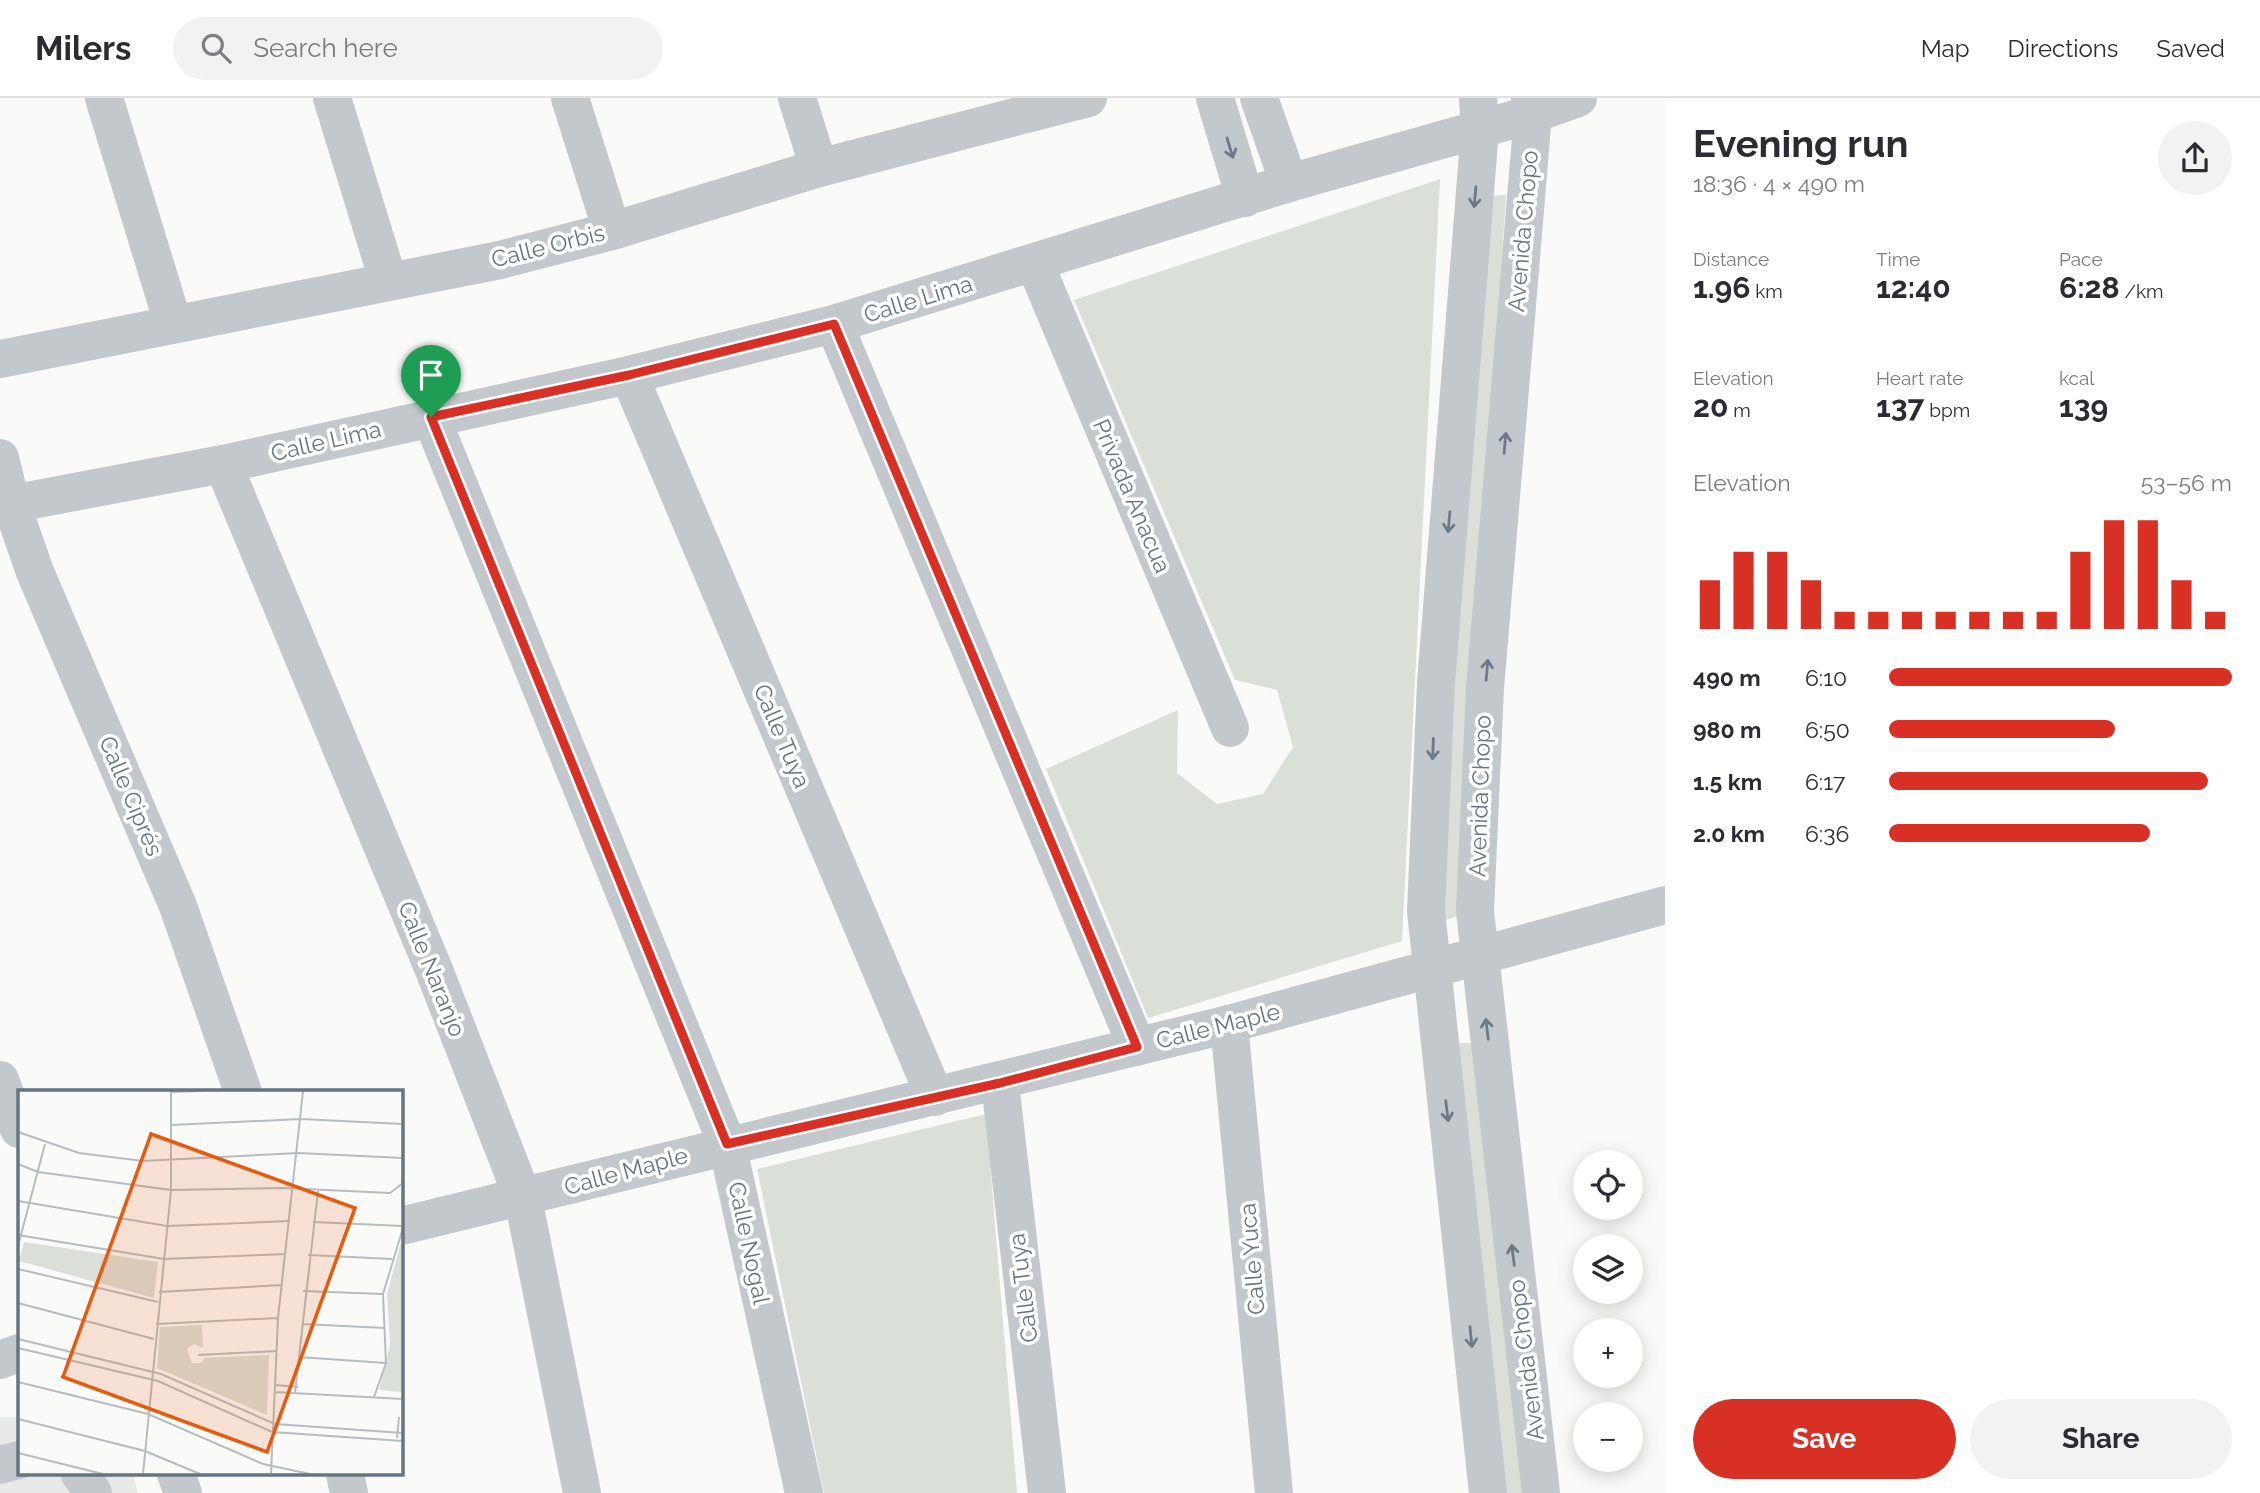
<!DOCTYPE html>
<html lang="en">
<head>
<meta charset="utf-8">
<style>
  :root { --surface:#fff; --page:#f2f2f3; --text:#2b2b33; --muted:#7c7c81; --line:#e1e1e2; --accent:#d93025 }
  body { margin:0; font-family:Raleway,sans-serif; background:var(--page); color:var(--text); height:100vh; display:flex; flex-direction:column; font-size:26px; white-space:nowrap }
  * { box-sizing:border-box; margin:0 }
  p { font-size:23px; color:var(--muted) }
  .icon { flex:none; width:38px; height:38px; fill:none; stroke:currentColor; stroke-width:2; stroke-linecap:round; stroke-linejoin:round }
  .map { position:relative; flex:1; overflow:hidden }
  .sheet { display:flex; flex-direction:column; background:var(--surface); width:595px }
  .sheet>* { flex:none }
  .buttons { position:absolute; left:1573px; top:1052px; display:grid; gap:14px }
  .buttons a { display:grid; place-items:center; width:70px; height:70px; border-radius:50%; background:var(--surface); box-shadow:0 4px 18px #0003; font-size:35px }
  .pin { position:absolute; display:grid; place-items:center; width:60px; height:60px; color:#fff; margin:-72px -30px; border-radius:50% 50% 50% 0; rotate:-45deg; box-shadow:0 0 7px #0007 }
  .pin .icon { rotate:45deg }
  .round { display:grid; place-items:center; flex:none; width:74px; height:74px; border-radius:37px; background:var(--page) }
  .overview { display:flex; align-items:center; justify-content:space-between; height:119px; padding:0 28px }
  h1 { font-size:38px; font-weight:700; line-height:52px }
  .figures { display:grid; grid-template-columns:repeat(3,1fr); gap:10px; height:119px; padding:7px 28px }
  .figures div { display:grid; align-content:center }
  .figures b { font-size:30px; font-weight:700 }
  .figures small { font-size:19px; font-weight:400 }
  .figures p { font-size:19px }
  .chart { height:196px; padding:14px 28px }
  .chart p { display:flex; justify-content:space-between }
  .chart svg { width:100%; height:126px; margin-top:7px; stroke:var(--accent); stroke-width:6 }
  .button { display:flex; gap:14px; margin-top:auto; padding:14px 28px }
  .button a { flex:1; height:80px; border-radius:42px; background:var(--accent); color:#fff; font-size:28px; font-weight:700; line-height:80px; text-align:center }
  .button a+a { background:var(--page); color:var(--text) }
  ul { padding:0 28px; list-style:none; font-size:23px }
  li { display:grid; grid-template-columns:112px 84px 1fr; align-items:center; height:52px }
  li i { height:18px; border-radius:9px; background:var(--accent) }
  header { display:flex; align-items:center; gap:42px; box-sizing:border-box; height:98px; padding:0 35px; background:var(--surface); border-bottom:2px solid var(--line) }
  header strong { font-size:33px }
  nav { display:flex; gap:38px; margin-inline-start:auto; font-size:24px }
  .search { width:490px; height:63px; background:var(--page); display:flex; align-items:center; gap:18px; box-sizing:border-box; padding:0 24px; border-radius:38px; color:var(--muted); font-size:26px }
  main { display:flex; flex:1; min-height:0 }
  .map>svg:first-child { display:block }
  .built { fill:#e8e9e9 }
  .green { fill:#dadfd7 }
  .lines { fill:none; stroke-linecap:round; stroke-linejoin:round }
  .minor { stroke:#c3c8cc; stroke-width:38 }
  .oneway { stroke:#6a7a87 }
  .route-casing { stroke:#fff; stroke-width:14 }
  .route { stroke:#d93025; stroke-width:9 }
  .labels { text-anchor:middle; stroke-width:7; stroke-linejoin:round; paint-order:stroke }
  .street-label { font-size:23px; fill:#657683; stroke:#fff }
  .inset-road { fill:none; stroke:#b5bdc2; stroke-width:2 }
  .view { fill:#e8590c; fill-opacity:0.15; stroke:#e8590c; stroke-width:3.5 }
  .inset-edge { fill:none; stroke:#657683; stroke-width:3.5 }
</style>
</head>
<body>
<header>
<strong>Milers</strong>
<div class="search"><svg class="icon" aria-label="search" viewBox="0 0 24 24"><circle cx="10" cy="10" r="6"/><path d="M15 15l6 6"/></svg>Search here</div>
<nav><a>Map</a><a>Directions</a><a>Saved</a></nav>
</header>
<main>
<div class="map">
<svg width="1665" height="1395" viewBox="0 0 1665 1395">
  <rect width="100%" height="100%" fill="#fafaf8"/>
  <!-- built -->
  <path class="built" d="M 0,1319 L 19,1319 L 19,1376 L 133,1376 L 138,1395 L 0,1395 Z"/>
  <!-- green -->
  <g class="green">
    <path d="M 1440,81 L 1402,843 L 1148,920 L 1046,671 L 1178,612 L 1177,675 L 1217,706 L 1263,696 L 1293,649 L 1277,592 L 1235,582 L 1074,202 Z"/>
    <path d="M 1506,97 L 1457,818 L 1433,827 L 1485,98 Z"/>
    <path d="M 1450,945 L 1474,945 L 1524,1395 L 1500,1395 Z"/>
    <path d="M 986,1016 L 1017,1395 L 824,1395 L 757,1071 Z"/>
  </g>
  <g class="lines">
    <!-- minor -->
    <g class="minor">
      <path d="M 104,0 L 173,225"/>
      <path d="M 332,0 L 388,182"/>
      <path d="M 570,0 L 612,133"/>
      <path d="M 797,0 L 819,70"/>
      <path d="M 1215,0 L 1245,100"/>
      <path d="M 1259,0 L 1289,85"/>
      <path d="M 1478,0 L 1480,31 L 1436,585 L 1426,813 L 1488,1395"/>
      <path d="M 1530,0 L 1533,16 L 1485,590 L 1475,813 L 1541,1395"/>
      <path d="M 1035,166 L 1230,630"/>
      <path d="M 834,226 L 1137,949"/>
      <path d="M 0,261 L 500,162 L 612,133 L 819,70 L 1088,0"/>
      <path d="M 629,277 L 935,999"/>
      <path d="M 431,319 L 727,1046 L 804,1395"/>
      <path d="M 0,360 L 11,405 L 35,474 L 178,808 L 243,994"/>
      <path d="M 223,366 L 434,872 L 523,1100 L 582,1395"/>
      <path d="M 0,408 L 223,366 L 629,277 L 834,226 L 1289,85 L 1533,16 L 1578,0"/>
      <path d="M 1229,926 L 1274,1395"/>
      <path d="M 0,982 L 19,1031"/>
      <path d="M 1000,985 L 1047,1395"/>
      <path d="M 401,1128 L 1229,926 L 1665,807"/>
      <path d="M 0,1262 L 19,1255"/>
      <path d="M 0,1367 L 19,1362"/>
      <path d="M 80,1376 L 93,1395"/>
      <path d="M 176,1376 L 183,1395"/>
      <path d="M 345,1376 L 349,1395"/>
    </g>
  </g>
  <!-- one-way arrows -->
  <defs><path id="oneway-shaft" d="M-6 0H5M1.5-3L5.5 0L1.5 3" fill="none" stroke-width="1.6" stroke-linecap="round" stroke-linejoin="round" transform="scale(1.75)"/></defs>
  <g class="oneway">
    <use href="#oneway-shaft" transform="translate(1230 50) rotate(73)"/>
    <use href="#oneway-shaft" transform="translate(1475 99) rotate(95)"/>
    <use href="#oneway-shaft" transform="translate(1505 345) rotate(-85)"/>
    <use href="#oneway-shaft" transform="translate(1449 424) rotate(95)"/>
    <use href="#oneway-shaft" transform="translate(1487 572) rotate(-85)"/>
    <use href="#oneway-shaft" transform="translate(1433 651) rotate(92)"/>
    <use href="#oneway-shaft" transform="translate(1487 931) rotate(-97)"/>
    <use href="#oneway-shaft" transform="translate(1447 1013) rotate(83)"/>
    <use href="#oneway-shaft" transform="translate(1513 1157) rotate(-97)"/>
    <use href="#oneway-shaft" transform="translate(1471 1239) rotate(84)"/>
  </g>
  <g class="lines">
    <!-- route casing -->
    <g class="route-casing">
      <path id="route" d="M 834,226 L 1137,949 L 1000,985 L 727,1046 L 431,319 L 629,277 Z"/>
    </g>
    <!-- route -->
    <use href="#route" class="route"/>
  </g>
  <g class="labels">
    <!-- street labels -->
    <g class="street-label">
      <text transform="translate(1523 133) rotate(-85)" y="8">Avenida Chopo</text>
      <text transform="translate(548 148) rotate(-14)" y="8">Calle Orbis</text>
      <text transform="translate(918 201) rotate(-17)" y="8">Calle Lima</text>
      <text transform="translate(326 343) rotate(-13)" y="8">Calle Lima</text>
      <text transform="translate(1132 398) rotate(67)" y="8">Privada Anacua</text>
      <text transform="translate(782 638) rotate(67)" y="8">Calle Tuya</text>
      <text transform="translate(131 698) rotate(67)" y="8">Calle Ciprés</text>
      <text transform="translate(1480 698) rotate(-88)" y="8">Avenida Chopo</text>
      <text transform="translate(432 871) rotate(68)" y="8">Calle Naranjo</text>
      <text transform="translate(1218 928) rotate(-14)" y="8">Calle Maple</text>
      <text transform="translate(626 1073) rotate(-15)" y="8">Calle Maple</text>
      <text transform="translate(749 1145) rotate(78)" y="8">Calle Nogal</text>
      <text transform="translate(1252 1161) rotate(-95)" y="8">Calle Yuca</text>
      <text transform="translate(1023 1190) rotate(-97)" y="8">Calle Tuya</text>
      <text transform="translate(1526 1262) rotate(-97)" y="8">Avenida Chopo</text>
    </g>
  </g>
  <!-- overview -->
  <g transform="translate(18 992)">
    <rect width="385" height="385" fill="#fafaf8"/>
    <path d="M 385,145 L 385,301 L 384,302 L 361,300 L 372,255 L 369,204 ZM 6,152 L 140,172 L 136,208 L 1,171 ZM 184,235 L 185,258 L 176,254 L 169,259 L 174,273 L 183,273 L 187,268 L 251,265 L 249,325 L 139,278 L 142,237 Z" fill="#dadfd7"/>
    <path class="inset-road" d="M 153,2 L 183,1M 153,35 L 283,29 L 385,34M 0,42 L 61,63 L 125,71 L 280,63 L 385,68M 0,74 L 20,82 L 153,100 L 266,98 L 372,103 L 385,93M 0,111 L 149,136 L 272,131M 295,132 L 385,136M 0,145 L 146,169 L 268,164M 0,156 L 27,54M 290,165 L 374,169M 0,179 L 140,212M 285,201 L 365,204M 141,202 L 263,195M 0,213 L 136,249M 138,234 L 260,228M 284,234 L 367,238M 0,249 L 143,284 L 257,334 L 385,343M 0,258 L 140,291 L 254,342 L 385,351M 180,265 L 258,261M 280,267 L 368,273M 0,292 L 130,324 L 245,374 L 292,384M 257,295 L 280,297M 256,302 L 385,309M 277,302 L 300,101M 356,307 L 368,273 L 365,204 L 385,138M 0,329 L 127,361 L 182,384M 379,348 L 381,327M 0,363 L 85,384M 125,384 L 153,100 L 153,1M 253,384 L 260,228 L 285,1"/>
    <path class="view" d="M 133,44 L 337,118 L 249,362 L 45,287 Z"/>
    <rect width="385" height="385" class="inset-edge"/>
  </g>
</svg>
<div class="buttons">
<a><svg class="icon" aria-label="locate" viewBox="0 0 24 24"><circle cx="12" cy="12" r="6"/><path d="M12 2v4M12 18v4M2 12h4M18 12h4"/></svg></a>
<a><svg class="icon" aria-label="layers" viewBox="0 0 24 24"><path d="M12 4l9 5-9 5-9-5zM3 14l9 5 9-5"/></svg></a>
<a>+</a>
<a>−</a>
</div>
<div class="pin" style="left:431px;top:319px;background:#1e9e55"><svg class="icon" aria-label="arrive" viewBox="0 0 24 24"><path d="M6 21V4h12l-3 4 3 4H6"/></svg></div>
</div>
<section class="sheet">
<div class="overview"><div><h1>Evening run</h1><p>18:36 · 4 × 490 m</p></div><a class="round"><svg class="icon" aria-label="share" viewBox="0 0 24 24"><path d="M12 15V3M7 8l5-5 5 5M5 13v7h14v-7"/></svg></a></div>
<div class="figures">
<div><p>Distance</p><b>1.96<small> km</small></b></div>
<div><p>Time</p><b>12:40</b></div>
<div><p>Pace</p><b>6:28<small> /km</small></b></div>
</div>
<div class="figures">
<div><p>Elevation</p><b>20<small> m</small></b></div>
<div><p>Heart rate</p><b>137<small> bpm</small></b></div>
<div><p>kcal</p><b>139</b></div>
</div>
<div class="chart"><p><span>Elevation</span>53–56 m</p>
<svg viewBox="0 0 160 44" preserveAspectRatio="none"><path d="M5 44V27M15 44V17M25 44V17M35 44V27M45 44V38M55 44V38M65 44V38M75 44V38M85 44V38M95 44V38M105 44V38M115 44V17M125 44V6M135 44V6M145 44V27M155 44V38"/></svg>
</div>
<ul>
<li><b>490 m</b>6:10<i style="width:100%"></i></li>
<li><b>980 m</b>6:50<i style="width:66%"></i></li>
<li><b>1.5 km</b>6:17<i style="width:93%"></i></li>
<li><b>2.0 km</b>6:36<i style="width:76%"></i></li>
</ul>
<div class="button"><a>Save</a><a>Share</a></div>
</section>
</main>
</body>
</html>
